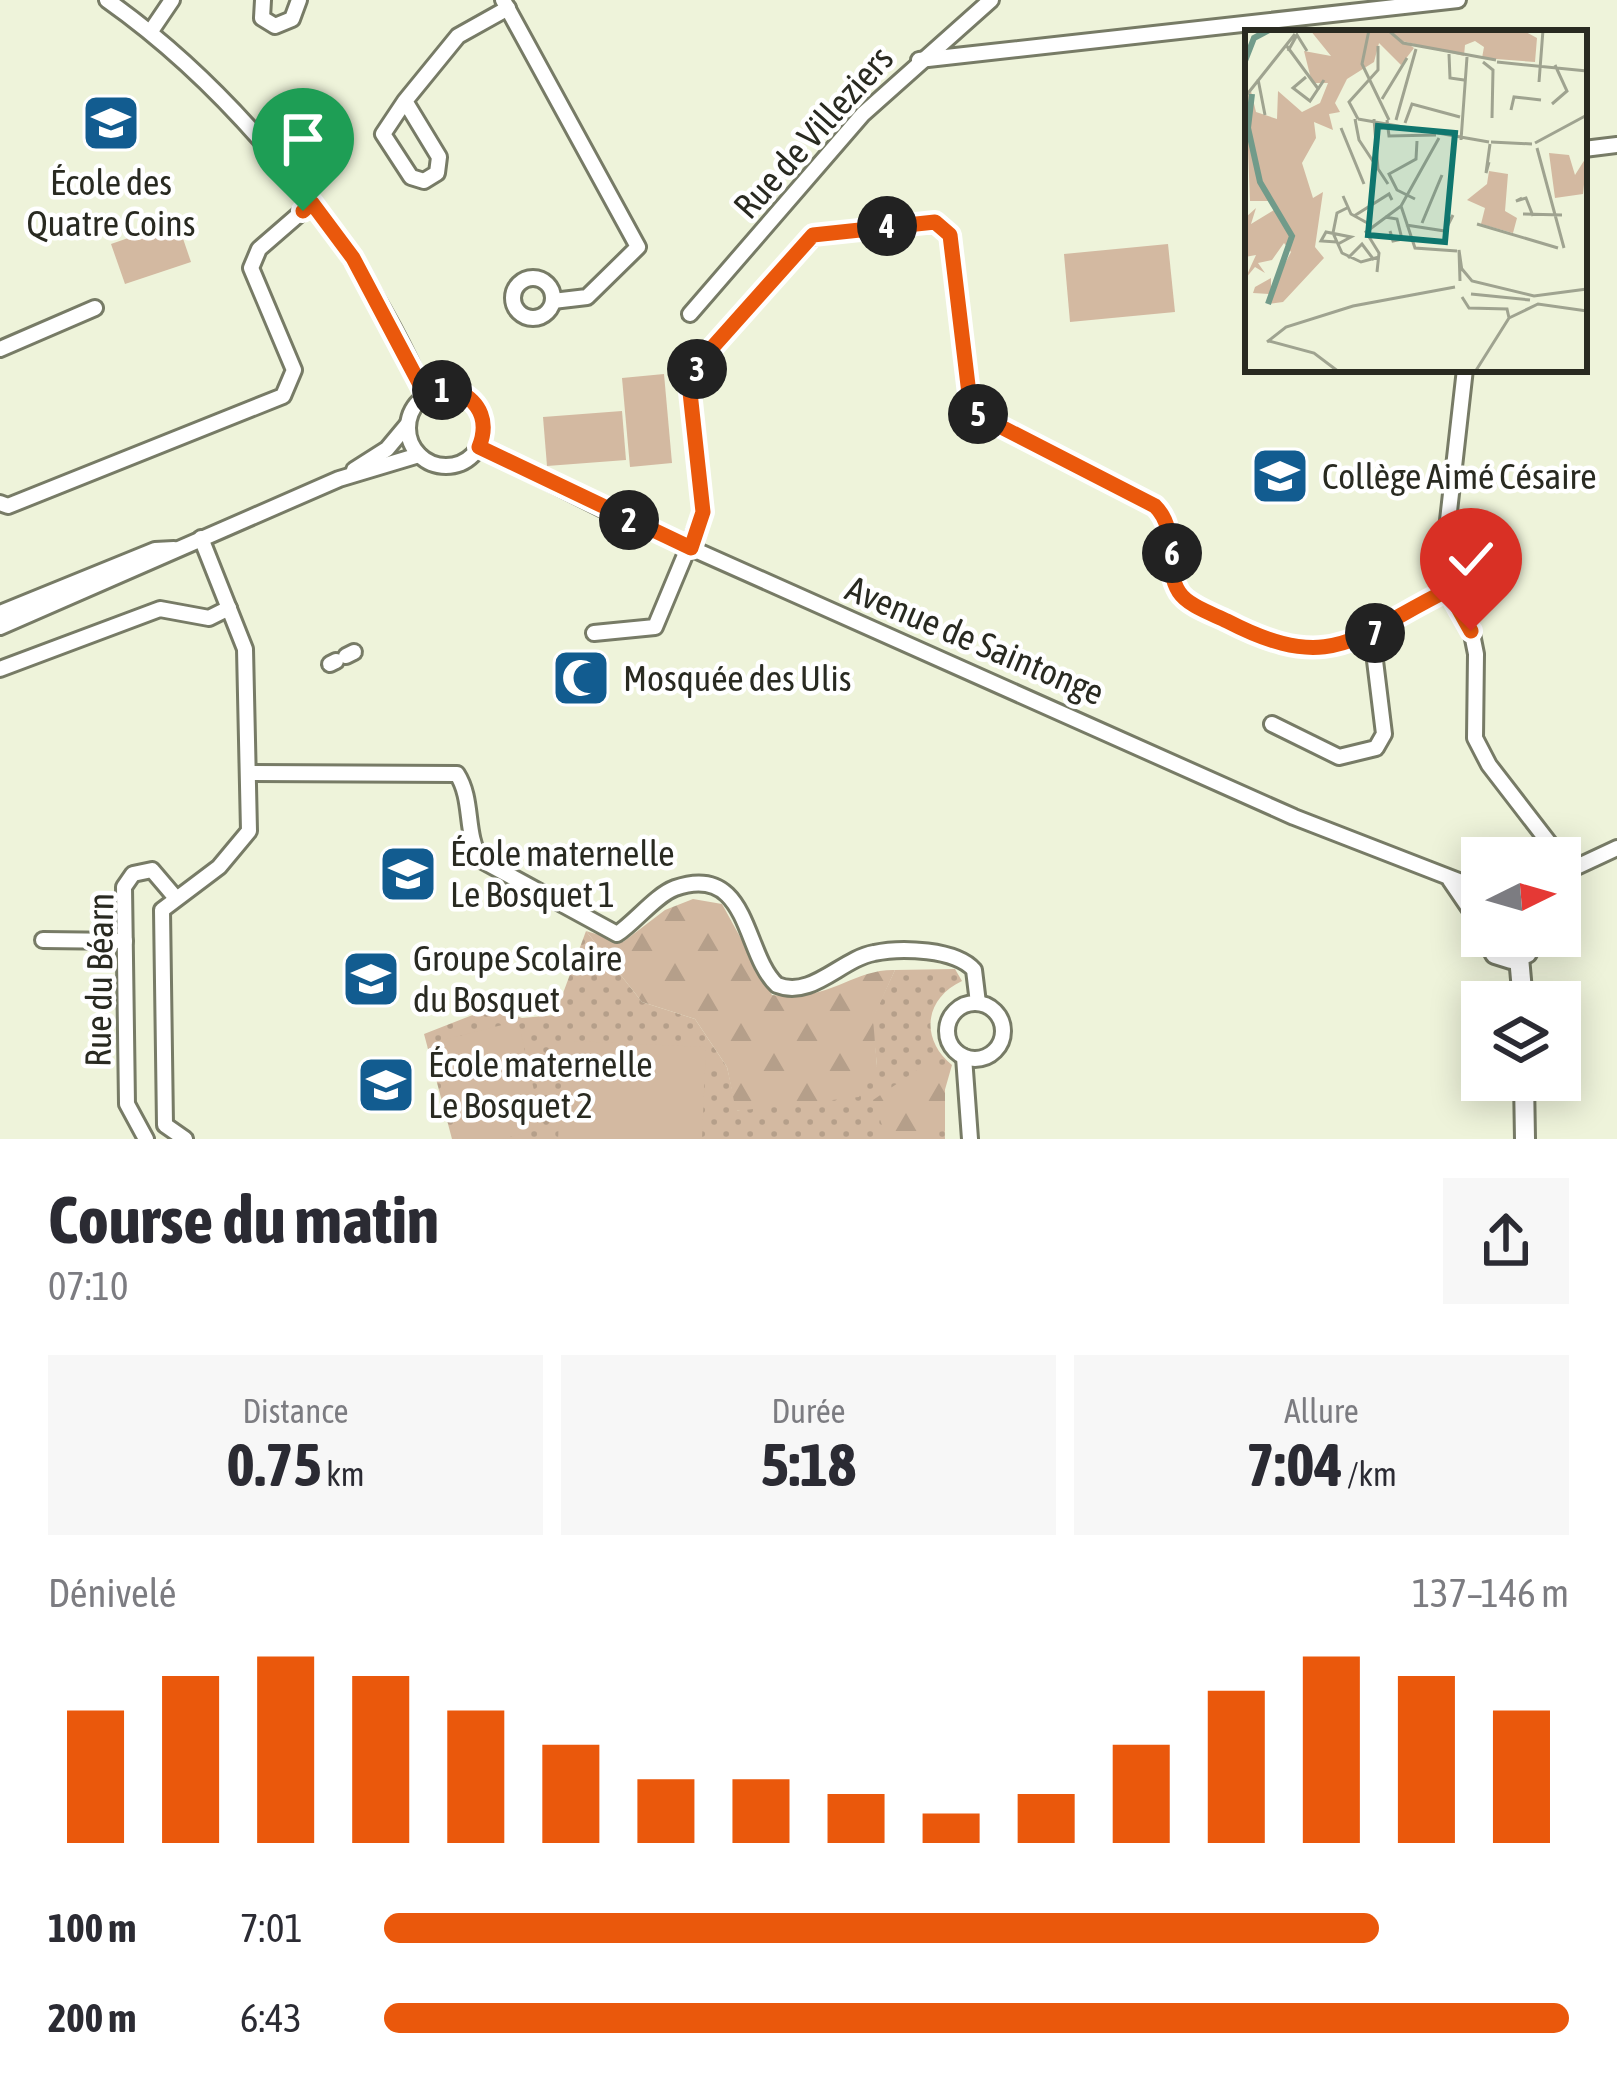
<!DOCTYPE html>
<html lang="fr">
<head>
<meta charset="utf-8">
<style>
  :root { --surface:#fff; --page:#f7f7f7; --text:#2b2b33; --muted:#7c7c81; --accent:#ea580c }
  body { margin:0; font-family:"Asap Condensed",sans-serif; background:var(--page); color:var(--text); height:100vh; display:flex; flex-direction:column; font-size:45px; white-space:nowrap }
  * { box-sizing:border-box; margin:0 }
  p { font-size:39px; color:var(--muted) }
  .icon { flex:none; width:66px; height:66px; fill:none; stroke:currentColor; stroke-width:2; stroke-linecap:round; stroke-linejoin:round }
  .map { position:relative; height:1139px; overflow:hidden }
  .panel { display:flex; flex-direction:column; background:var(--surface); flex:1 }
  .panel>* { flex:none }
  .needle { width:78px; rotate:85deg }
  .fabs { position:absolute; left:1461px; top:837px; display:grid; gap:24px }
  .fabs a { display:grid; place-items:center; width:120px; height:120px; border-radius:0px; background:var(--surface); box-shadow:0 6px 30px #0003; font-size:60px }
  .pin { position:absolute; display:grid; place-items:center; width:102px; height:102px; color:#fff; margin:-123px -51px; border-radius:50% 50% 50% 0; rotate:-45deg; box-shadow:0 0 12px #0007 }
  .pin .icon { rotate:45deg }
  .km { position:absolute; width:60px; height:60px; margin:-30px; border-radius:50%; background:#222; color:#fff; font-size:33px; line-height:60px; text-align:center }
  .round { display:grid; place-items:center; flex:none; width:126px; height:126px; border-radius:0px; background:var(--page) }
  .headline { display:flex; align-items:center; justify-content:space-between; height:204px; padding:0 48px }
  h1 { font-size:66px; font-weight:700; line-height:90px }
  .metrics { display:grid; grid-template-columns:repeat(3,1fr); gap:18px; height:204px; padding:12px 48px }
  .metrics div { display:grid; align-content:center; border-radius:0px; background:var(--page); text-align:center }
  .metrics b { font-size:60px; font-weight:700 }
  .metrics small { font-size:33px; font-weight:400 }
  .metrics p { font-size:33px }
  .chart { height:336px; padding:24px 48px }
  .chart p { display:flex; justify-content:space-between }
  .chart svg { width:100%; height:216px; margin-top:12px; stroke:var(--accent); stroke-width:6 }
  ul { padding:0 48px; list-style:none; font-size:39px }
  li { display:grid; grid-template-columns:192px 144px 1fr; align-items:center; height:90px }
  li i { height:30px; border-radius:15px; background:var(--accent) }
  .map>svg:first-child { display:block }
  .grass { fill:url(#grass-dots) }
  .forest { fill:url(#forest-firs) }
  .garden { fill:#d3b9a1 }
  .lines { fill:none; stroke-linecap:round; stroke-linejoin:round }
  .street-casing { stroke:#777b66; stroke-width:20 }
  .secondary-casing { stroke:#777b66; stroke-width:24 }
  .street { stroke:#fff; stroke-width:14 }
  .secondary { stroke:#fff; stroke-width:18 }
  .route-casing { stroke:#fff; stroke-width:24 }
  .route { stroke:#ea580c; stroke-width:15 }
  .labels { text-anchor:middle; stroke-width:9; stroke-linejoin:round; paint-order:stroke }
  .street-label { font-size:36px; fill:#292a21; stroke:#fff }
  .poi-label { font-size:36px; fill:#292a21; stroke:#fff; text-anchor:start }
  .inset-river { fill:none; stroke:#719b8a; stroke-width:6 }
  .inset-road { fill:none; stroke:#9fa390; stroke-width:3 }
  .view { fill:#0f766e; fill-opacity:0.15; stroke:#0f766e; stroke-width:6 }
  .inset-edge { fill:none; stroke:#292a21; stroke-width:6 }
</style>
</head>
<body>
<div class="map">
<svg width="1617" height="1139" viewBox="0 0 1617 1139">
  <defs>
    <pattern id="grass-dots" width="8" height="8" patternUnits="userSpaceOnUse" patternTransform="scale(3)"><rect width="8" height="8" fill="#d3b9a1"/><path d="M2 2h.1M6 6h.1" fill="none" stroke="#b59f8a" stroke-width="1.8" stroke-linecap="round"/></pattern>
    <pattern id="forest-firs" width="22" height="20" patternUnits="userSpaceOnUse" patternTransform="scale(3)"><rect width="22" height="20" fill="#d3b9a1"/><path d="M5 1l3.5 6h-7zM16 11l3.5 6h-7z" fill="#b59f8a"/></pattern>
  </defs>
  <rect width="100%" height="100%" fill="#eef3da"/>
  <!-- grass -->
  <path class="grass" d="M 586,931 L 642,1002 L 695,1019 L 727,1067 L 737,1111 L 877,1066 L 872,1019 L 895,970 L 955,969 L 962,981 C 924,999 920,1039 952,1065 L 944,1093 L 945,1139 L 452,1139 L 424,1034 L 493,1007 L 522,1018 L 555,1015 Z"/>
  <!-- forest -->
  <g class="forest">
    <path d="M 693,899 L 722,904 L 772,995 C 831,1002 852,969 895,970 L 873,1019 L 877,1066 L 859,1097 L 736,1111 L 727,1067 L 695,1019 L 642,1002 L 586,931 L 623,942 L 665,910 Z"/>
    <path d="M 929,1062 L 945,1081 L 945,1131 L 930,1132 L 925,1139 L 887,1139 L 873,1100 Z"/>
  </g>
  <!-- garden -->
  <g class="garden">
    <path d="M 177,221 L 191,262 L 125,284 L 111,244 Z"/>
    <path d="M 1168,244 L 1175,312 L 1070,322 L 1064,254 Z"/>
    <path d="M 664,374 L 672,463 L 630,467 L 622,378 Z"/>
    <path d="M 622,411 L 626,460 L 547,466 L 543,417 Z"/>
    <path d="M 518,1021 L 539,1112 L 532,1131 L 503,1139 L 458,1139 L 431,1043 Z"/>
    <path d="M 574,1041 L 706,1047 L 702,1139 L 558,1139 L 563,1051 Z"/>
  </g>
  <g class="lines">
    <!-- street casing -->
    <g class="street-casing">
      <g id="street">
        <path d="M 107,0 C 236,91 364,249 425,395"/>
        <path d="M 263,0 L 262,18 L 275,26 L 292,19 L 299,0"/>
        <path d="M 503,0 L 638,247 L 587,297 L 553,301"/>
        <path d="M 151,31 L 172,0"/>
        <path d="M 919,60 L 1458,0"/>
        <path d="M 405,101 L 383,134 L 411,177 L 424,181 L 437,173 L 439,157 L 405,101 L 458,36 L 508,8"/>
        <path d="M 1584,149 L 1617,145"/>
        <circle cx="533" cy="298" r="20"/>
        <path d="M 690,314 L 863,114 L 991,0"/>
        <path d="M 0,349 L 95,308"/>
        <path d="M 1465,369 L 1445,547 L 1448,590 L 1470,624 L 1476,654 L 1475,738 L 1489,765 L 1570,870"/>
        <circle cx="446" cy="428" r="38"/>
        <path d="M 479,447 L 601,508 L 1294,817 L 1482,890"/>
        <path d="M 354,470 L 387,449 L 407,425"/>
        <path d="M 0,503 L 8,506 L 283,396 L 294,370 L 251,268 L 259,249 L 312,203"/>
        <path d="M 0,613 L 155,550 L 174,549"/>
        <path d="M 0,627 L 339,479 L 419,455"/>
        <path d="M 594,633 L 655,627 L 703,512 L 689,383 L 703,357 L 813,235 L 935,222 L 950,235 L 970,402 L 978,415 L 1155,506 C 1180,531 1162,565 1179,592 C 1188,606 1213,614 1227,621 C 1333,676 1356,635 1448,590"/>
        <path d="M 346,656 L 354,652"/>
        <path d="M 330,664 L 336,661"/>
        <path d="M 0,669 L 160,609 L 209,618 L 229,608"/>
        <path d="M 1272,724 L 1339,757 L 1376,748 L 1384,734 L 1372,636"/>
        <path d="M 249,773 L 457,774 C 474,801 464,833 481,860 L 617,934 C 635,922 656,895 675,888 C 750,862 743,954 777,985 C 812,999 841,959 874,953 C 901,947 956,949 974,970 L 978,1003"/>
        <path d="M 1450,880 L 1482,927"/>
        <path d="M 1560,881 L 1570,870 L 1617,848"/>
        <path d="M 43,940 L 125,941"/>
        <circle cx="975" cy="1031" r="28"/>
        <path d="M 964,1057 L 970,1139"/>
        <path d="M 146,1139 L 127,1104 L 124,887 L 133,874 L 152,870 L 175,897"/>
        <path d="M 185,1139 L 165,1125 L 162,910 L 219,867 L 249,831 L 245,649 L 201,538"/>
      </g>
    </g>
    <!-- secondary casing -->
    <g class="secondary-casing">
      <g id="secondary">
        <path d="M 1485,936 L 1495,954 L 1511,959 L 1527,953 L 1535,936"/>
        <path d="M 1519,957 L 1523,1002"/>
        <path d="M 1524,1080 L 1525,1139"/>
      </g>
    </g>
    <!-- street -->
    <use href="#street" class="street"/>
    <!-- secondary -->
    <use href="#secondary" class="secondary"/>
  </g>
  <g class="lines">
    <!-- route casing -->
    <g class="route-casing">
      <path id="route" d="M 303,211 L 312,203 L 353,258 L 425,394 L 458,391 C 481,403 489,422 479,447 L 691,548 L 703,512 L 689,383 L 703,358 L 813,235 L 935,222 L 950,235 L 970,402 L 978,415 L 1155,506 C 1180,531 1162,565 1179,592 C 1188,606 1213,614 1227,621 C 1333,676 1356,635 1448,590 L 1471,631"/>
    </g>
    <!-- route -->
    <use href="#route" class="route"/>
  </g>
  <!-- icons -->
  <defs>
    <g id="school-square" transform="scale(3)"><rect x="-9" y="-9" width="18" height="18" rx="4" fill="#125c90" stroke="#fff"/><path d="M0-5L7-2L0 1L-7-2ZM-4 1L0 2.5L4 1V4Q0 6-4 4Z" fill="#fff"/></g>
    <g id="mosque-square" transform="scale(3)"><rect x="-9" y="-9" width="18" height="18" rx="4" fill="#125c90" stroke="#fff"/><path d="M3.5-4.9A6 6 0 1 0 3.5 4.9A5 5 0 1 1 3.5-4.9Z" fill="#fff"/></g>
  </defs>
  <g fill-rule="evenodd">
    <use href="#school-square" x="111" y="123"/>
    <use href="#school-square" x="1280" y="476"/>
    <use href="#mosque-square" x="581" y="678"/>
    <use href="#school-square" x="408" y="874"/>
    <use href="#school-square" x="371" y="979"/>
    <use href="#school-square" x="386" y="1085"/>
  </g>
  <g class="labels">
    <!-- street labels -->
    <g class="street-label">
      <text transform="translate(813 132) rotate(-48)" y="13">Rue de Villeziers</text>
      <text transform="translate(975 640) rotate(23)" y="13">Avenue de Saintonge</text>
      <text transform="translate(99 980) rotate(-89)" y="13">Rue du Béarn</text>
    </g>
    <!-- poi labels -->
    <g class="poi-label">
      <text x="111" y="195" text-anchor="middle">École des<tspan x="111" dy="41">Quatre Coins</tspan></text>
      <text x="1322" y="489">Collège Aimé Césaire</text>
      <text x="623" y="691">Mosquée des Ulis</text>
      <text x="450" y="866">École maternelle<tspan x="450" dy="41">Le Bosquet 1</tspan></text>
      <text x="413" y="971">Groupe Scolaire<tspan x="413" dy="41">du Bosquet</tspan></text>
      <text x="428" y="1077">École maternelle<tspan x="428" dy="41">Le Bosquet 2</tspan></text>
    </g>
  </g>
  <!-- overview -->
  <g transform="translate(1245 30)">
    <rect width="342" height="342" fill="#eef3da"/>
    <path d="M 65,0 L 142,0 L 169,18 L 156,35 L 134,13 L 129,32 L 102,49 L 90,73 L 95,82 L 84,84 L 88,100 L 69,92 L 71,108 L 57,133 L 68,168 L 78,162 L 70,217 L 79,228 L 38,272 L 23,274 L 24,264 L 8,263 L 10,257 L 26,248 L 26,260 L 46,222 L 39,213 L 27,230 L 13,233 L 20,243 L 10,237 L 0,249 L 11,225 L 0,227 L 0,188 L 11,178 L 6,194 L 29,180 L 24,171 L 5,171 L 1,69 L 6,61 L 11,82 L 32,89 L 33,61 L 57,82 L 75,73 L 83,53 L 67,53 L 59,21 L 86,26 Z" fill="#d3b9a1"/>
    <path d="M 144,0 L 277,0 L 292,8 L 290,32 L 237,28 L 239,17 L 230,11 L 220,15 L 219,26 L 153,10 ZM 244,141 L 263,144 L 260,181 L 272,188 L 268,203 L 236,194 L 240,178 L 222,170 L 242,154 Z" fill="#d3b9a1"/>
    <path d="M 304,123 L 324,125 L 330,145 L 342,126 L 338,164 L 310,168 Z" fill="#d3b9a1"/>
    <path class="inset-river" d="M 0,31 L 9,8 L 24,0M 7,64 L 3,98 L 15,152 L 47,206 L 23,274"/>
    <path class="inset-road" d="M 124,0 L 117,34 L 144,90M 143,0 L 158,13 L 251,30M 41,15 L 74,60M 43,21 L 52,5 L 62,21M 204,24 L 205,48 L 219,50M 238,32 L 248,40 L 247,88M 252,32 L 342,41M 61,47 L 48,58 L 65,71 L 79,50M 13,49 L 20,85M 294,52 L 298,0M 0,67 L 50,4M 137,69 L 162,28M 307,74 L 322,61 L 310,35M 266,80 L 269,67 L 296,70M 110,89 L 114,110 L 143,154M 113,89 L 244,112M 113,89 L 104,72 L 133,40 L 133,16M 129,89 L 133,139M 142,90 L 144,106 L 191,105M 151,90 L 171,19M 160,93 L 167,74 L 215,87M 96,98 L 119,154M 216,110 L 222,27M 246,112 L 287,114M 290,113 L 342,85M 292,118 L 319,218M 244,132 L 241,143 L 245,114M 98,166 L 106,184 L 126,195M 277,168 L 271,171 L 281,168 L 288,186M 170,169 L 152,160 L 144,144 L 171,129 L 172,111M 156,176 L 170,218 L 212,221M 102,178 L 92,183 L 88,203 L 97,223 L 116,232 L 134,227M 278,184 L 317,185M 109,186 L 144,164 L 147,170M 140,187 L 152,189 L 157,209 L 148,211 L 145,201M 177,193 L 197,145M 232,194 L 313,218M 161,195 L 200,201 L 208,185M 92,212 L 76,211 L 81,202 L 106,207 L 93,214M 103,228 L 117,214 L 129,230M 217,239 L 227,251 L 289,266 L 342,259M 132,242 L 134,223 L 121,202 L 156,176 L 194,108M 215,251 L 214,220 L 217,241M 226,264 L 285,270M 217,267 L 224,278 L 262,279 L 264,288 L 230,342M 264,288 L 293,274 L 342,281M 24,311 L 69,323 L 94,342M 22,312 L 41,297 L 108,276 L 210,257"/>
    <path class="view" d="M 133,96 L 210,103 L 200,212 L 123,205 Z"/>
    <rect width="342" height="342" class="inset-edge"/>
  </g>
</svg>
<div class="fabs">
<a><svg class="needle" viewBox="-14 -14 28 28"><path d="M0-13l5 13h-10z" fill="#e53935"/><path d="M0 13l5-13h-10z" fill="#7c7c81"/></svg></a>
<a><svg class="icon" aria-label="layers" viewBox="0 0 24 24"><path d="M12 4l9 5-9 5-9-5zM3 14l9 5 9-5"/></svg></a>
</div>
<div class="pin" style="left:303px;top:211px;background:#1e9e55"><svg class="icon" aria-label="arrive" viewBox="0 0 24 24"><path d="M6 21V4h12l-3 4 3 4H6"/></svg></div>
<div class="pin" style="left:1471px;top:631px;background:#d93025"><svg class="icon" aria-label="check" viewBox="0 0 24 24"><path d="M5 12l5 5 9-10"/></svg></div>
<b class="km" style="left:442px;top:390px">1</b>
<b class="km" style="left:629px;top:520px">2</b>
<b class="km" style="left:697px;top:369px">3</b>
<b class="km" style="left:887px;top:226px">4</b>
<b class="km" style="left:978px;top:414px">5</b>
<b class="km" style="left:1172px;top:553px">6</b>
<b class="km" style="left:1375px;top:633px">7</b>
</div>
<section class="panel">
<div class="headline"><div><h1>Course du matin</h1><p>07:10</p></div><a class="round"><svg class="icon" aria-label="share" viewBox="0 0 24 24"><path d="M12 15V3M7 8l5-5 5 5M5 13v7h14v-7"/></svg></a></div>
<div class="metrics">
<div><p>Distance</p><b>0.75<small> km</small></b></div>
<div><p>Durée</p><b>5:18</b></div>
<div><p>Allure</p><b>7:04<small> /km</small></b></div>
</div>
<div class="chart"><p><span>Dénivelé</span>137–146 m</p>
<svg viewBox="0 0 160 44" preserveAspectRatio="none"><path d="M5 44V17M15 44V10M25 44V6M35 44V10M45 44V17M55 44V24M65 44V31M75 44V31M85 44V34M95 44V38M105 44V34M115 44V24M125 44V13M135 44V6M145 44V10M155 44V17"/></svg>
</div>
<ul>
<li><b>100 m</b>7:01<i style="width:84%"></i></li>
<li><b>200 m</b>6:43<i style="width:100%"></i></li>
</ul>
</section>
</body>
</html>
